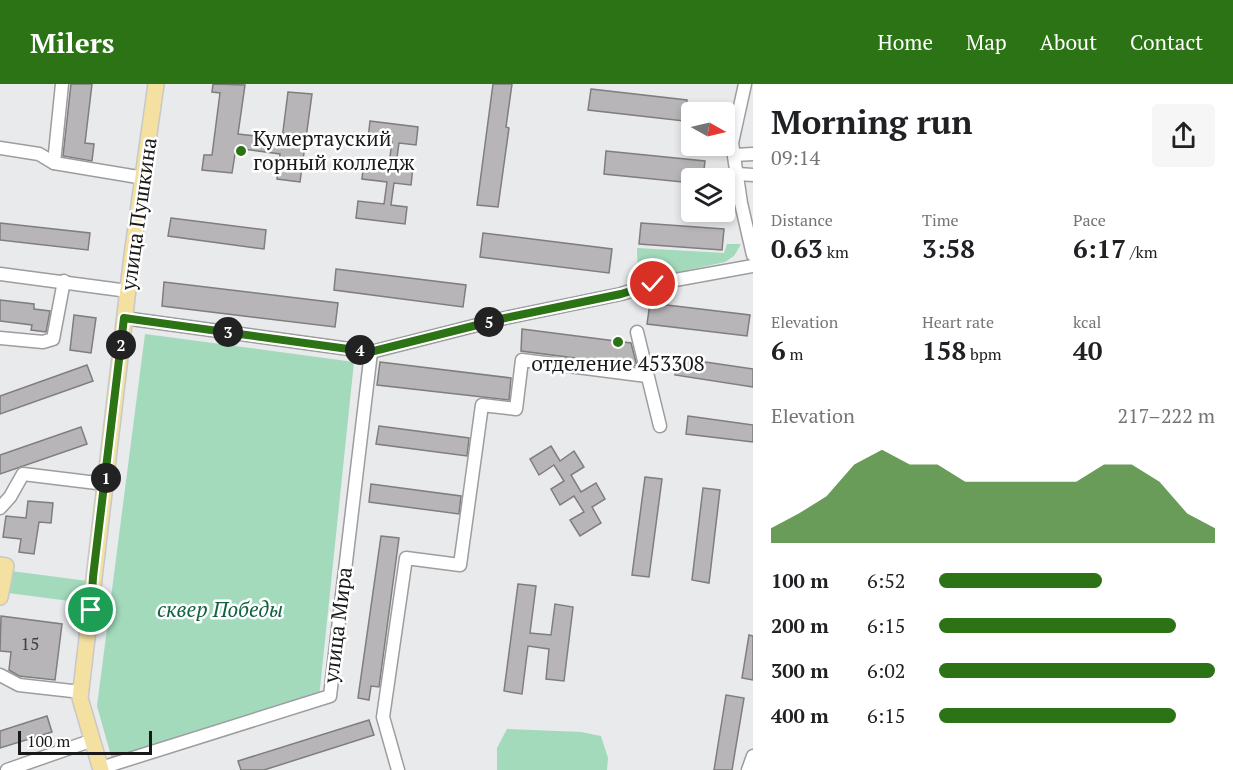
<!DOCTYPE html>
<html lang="en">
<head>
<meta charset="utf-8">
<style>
  :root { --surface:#fff; --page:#f6f6f6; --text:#202124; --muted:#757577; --accent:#2b7314 }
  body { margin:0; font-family:"PT Serif",serif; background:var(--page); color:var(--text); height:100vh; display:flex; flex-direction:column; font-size:22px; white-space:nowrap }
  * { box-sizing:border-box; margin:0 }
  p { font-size:20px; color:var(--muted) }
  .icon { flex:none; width:33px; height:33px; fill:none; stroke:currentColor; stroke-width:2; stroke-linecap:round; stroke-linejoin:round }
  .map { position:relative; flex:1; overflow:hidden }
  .panel { display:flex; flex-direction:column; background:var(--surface); width:480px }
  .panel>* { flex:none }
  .needle { width:39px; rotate:98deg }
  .controls { position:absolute; left:681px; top:18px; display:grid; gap:12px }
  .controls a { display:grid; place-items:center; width:54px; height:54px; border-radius:6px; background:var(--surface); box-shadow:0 3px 9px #0003; font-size:30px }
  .scale { position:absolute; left:18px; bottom:15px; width:134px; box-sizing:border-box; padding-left:6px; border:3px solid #19191a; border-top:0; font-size:16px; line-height:21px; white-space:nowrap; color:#19191a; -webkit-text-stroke:4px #fff; paint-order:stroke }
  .pin { position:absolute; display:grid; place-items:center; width:51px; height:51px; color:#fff; margin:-26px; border:3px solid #fff; border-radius:50%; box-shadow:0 2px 6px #0007 }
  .km { position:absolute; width:30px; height:30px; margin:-15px; border-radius:50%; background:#222; color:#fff; font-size:16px; line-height:30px; text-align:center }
  .round { display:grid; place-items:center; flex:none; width:63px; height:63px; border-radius:6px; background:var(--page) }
  .summary { display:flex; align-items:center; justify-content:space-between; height:102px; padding:0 18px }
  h1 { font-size:33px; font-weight:800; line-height:45px }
  .figures { display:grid; grid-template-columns:repeat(3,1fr); gap:9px; height:102px; padding:6px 18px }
  .figures div { display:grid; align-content:center }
  .figures b { font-size:26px; font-weight:800 }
  .figures small { font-size:16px; font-weight:400 }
  .figures p { font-size:16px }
  .chart { height:168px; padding:12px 18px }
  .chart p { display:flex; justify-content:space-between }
  .chart svg { width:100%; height:108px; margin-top:6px; fill:var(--accent); opacity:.7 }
  ul { padding:0 18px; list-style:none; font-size:20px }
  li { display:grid; grid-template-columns:96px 72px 1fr; align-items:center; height:45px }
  li i { height:15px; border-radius:8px; background:var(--accent) }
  header { display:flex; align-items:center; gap:36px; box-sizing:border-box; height:84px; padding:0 30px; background:var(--accent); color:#fff }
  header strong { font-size:28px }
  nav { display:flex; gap:33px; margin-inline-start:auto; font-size:21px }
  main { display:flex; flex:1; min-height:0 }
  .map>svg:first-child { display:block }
  .green { fill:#a2dabb }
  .building { fill:#b7b5b7; stroke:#7f7d7e; stroke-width:1.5 }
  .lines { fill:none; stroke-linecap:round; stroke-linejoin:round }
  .minor-casing { stroke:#9d9d9f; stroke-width:15 }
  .major-casing { stroke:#c8c8c8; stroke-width:18 }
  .minor { stroke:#fff; stroke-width:12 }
  .major { stroke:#f4e0a0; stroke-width:15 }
  .route-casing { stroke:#fff; stroke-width:12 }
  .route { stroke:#2b7314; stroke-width:8 }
  .poi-dot { fill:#2b7314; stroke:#fff; stroke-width:2 }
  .labels { text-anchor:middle; stroke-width:5; stroke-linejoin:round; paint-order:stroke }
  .number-label { font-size:18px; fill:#404041 }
  .poi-label { font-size:21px; fill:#19191a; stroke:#fff; text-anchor:start }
  .street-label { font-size:21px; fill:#19191a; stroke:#fff }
  .park-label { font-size:21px; font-style:italic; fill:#106241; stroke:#fff }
</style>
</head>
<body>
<header>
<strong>Milers</strong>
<nav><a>Home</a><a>Map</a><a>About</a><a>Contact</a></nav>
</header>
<main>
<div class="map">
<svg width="753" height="686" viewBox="0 0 753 686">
  <rect width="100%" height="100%" fill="#e9eaec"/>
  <!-- green -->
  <g class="green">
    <path d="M 727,160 L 741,160 L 734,172 L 725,178 L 638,197 L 637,164 L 724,169 Z"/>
    <path d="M 145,250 L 354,278 L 319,614 L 113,679 L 97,622 Z"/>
    <path d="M 11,487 L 88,497 L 85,519 L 8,509 Z"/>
    <path d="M 507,645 L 581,648 L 601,652 L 608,674 L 607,686 L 497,686 L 497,664 Z"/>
  </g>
  <!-- building -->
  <g class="building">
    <path d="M 71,0 L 92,0 L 85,59 L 94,60 L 92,77 L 63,72 Z"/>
    <path d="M 213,0 L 245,1 L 238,50 L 282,55 L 288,8 L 312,10 L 300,98 L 277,95 L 280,70 L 236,64 L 232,89 L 202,86 L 204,71 L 212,71 L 220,9 L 212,8 Z"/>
    <path d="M 493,0 L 512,0 L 506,43 L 509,44 L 498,123 L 477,121 Z"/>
    <path d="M 591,5 L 687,16 L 684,37 L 588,26 Z"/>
    <path d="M 370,37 L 418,43 L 416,61 L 399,59 L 396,81 L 413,83 L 411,101 L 394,99 L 391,121 L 407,123 L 405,140 L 356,134 L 358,117 L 384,120 L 387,98 L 362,95 L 364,77 L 389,80 L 392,58 L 368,55 Z"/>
    <path d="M 606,67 L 705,77 L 703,94 L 692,94 L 692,99 L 604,90 Z"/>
    <path d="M 171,134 L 266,146 L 264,165 L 168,152 Z"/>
    <path d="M 0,139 L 90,149 L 88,166 L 0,156 Z"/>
    <path d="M 641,139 L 724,145 L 722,166 L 639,160 Z"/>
    <path d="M 483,149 L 612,165 L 609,189 L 480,173 Z"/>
    <path d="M 336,185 L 466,201 L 463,223 L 334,206 Z"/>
    <path d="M 164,198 L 338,219 L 335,243 L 162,222 Z"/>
    <path d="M 0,216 L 34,220 L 34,225 L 50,227 L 46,248 L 31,246 L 32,241 L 0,237 Z"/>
    <path d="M 650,219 L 750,231 L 747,252 L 647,240 Z"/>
    <path d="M 74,231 L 96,234 L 91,269 L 70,266 Z"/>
    <path d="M 522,245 L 631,259 L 637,282 L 521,267 Z"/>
    <path d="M 678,274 L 753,285 L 753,303 L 675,291 Z"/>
    <path d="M 380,278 L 511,294 L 509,316 L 377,301 Z"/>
    <path d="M 87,281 L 93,297 L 0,330 L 0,312 Z"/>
    <path d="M 688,332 L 753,341 L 753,358 L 686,350 Z"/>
    <path d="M 379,342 L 469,354 L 467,372 L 376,360 Z"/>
    <path d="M 81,343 L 87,360 L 0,390 L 0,371 Z"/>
    <path d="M 551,362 L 560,377 L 574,367 L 584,383 L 571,391 L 581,408 L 596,399 L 605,415 L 592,423 L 601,439 L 580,452 L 570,436 L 584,428 L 574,412 L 560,421 L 551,405 L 564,397 L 554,381 L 539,391 L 530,375 Z"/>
    <path d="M 645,393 L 662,395 L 649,493 L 632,491 Z"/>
    <path d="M 371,400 L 461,412 L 459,430 L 369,418 Z"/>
    <path d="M 703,404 L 720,406 L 709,499 L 692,496 Z"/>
    <path d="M 28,417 L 53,419 L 51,439 L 39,438 L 34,470 L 19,468 L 21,455 L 3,453 L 6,432 L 26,434 Z"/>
    <path d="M 381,452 L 399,454 L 379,603 L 371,602 L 369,616 L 358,614 Z"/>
    <path d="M 518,500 L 536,502 L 530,549 L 551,551 L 555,520 L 573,523 L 564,597 L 546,595 L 549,565 L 528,562 L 522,610 L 504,607 Z"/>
    <path d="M 1,532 L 62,540 L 55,596 L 19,592 L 9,586 L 11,568 L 0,567 Z"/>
    <path d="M 749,551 L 753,552 L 753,596 L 742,594 Z"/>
    <path d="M 726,611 L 744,614 L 732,686 L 714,686 Z"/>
    <path d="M 47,632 L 52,648 L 0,664 L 0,647 Z"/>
    <path d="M 369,636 L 374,651 L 264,686 L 241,686 L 238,677 Z"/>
  </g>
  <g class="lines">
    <!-- minor casing -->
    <g class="minor-casing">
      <g id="minor">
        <path d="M 745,0 L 732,59 L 741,119 L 753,171"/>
        <path d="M 0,64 L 39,70 L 54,79 L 144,94"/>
        <path d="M 734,71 L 753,70"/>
        <path d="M 54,79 L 62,0"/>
        <path d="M 738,90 L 753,91"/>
        <path d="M 0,190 L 128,207"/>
        <path d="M 124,234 L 371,268 L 505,234 L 621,210 L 653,200 L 753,182"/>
        <path d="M 637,248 L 660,342"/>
        <path d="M 0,254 L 43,258 L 53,255 L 64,197"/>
        <path d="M 0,424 L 10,413 L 23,390 L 105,400"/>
        <path d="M 0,591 L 19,601 L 81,608"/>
        <path d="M 101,684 L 330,612 L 371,268"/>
        <path d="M 7,686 L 93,656"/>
        <path d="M 398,686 L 383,633 L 406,474 L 460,481 L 482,321 L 516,325 L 522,276 L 647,292"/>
        <path d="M 748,686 L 753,672"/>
      </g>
    </g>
    <!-- major casing -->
    <g class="major-casing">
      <g id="major">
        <path d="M 0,481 L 6,482 L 0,513"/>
        <path d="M 101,686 L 80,614 L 132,171 L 156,0"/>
      </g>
    </g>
    <!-- minor -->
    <use href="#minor" class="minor"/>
    <!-- major -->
    <use href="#major" class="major"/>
  </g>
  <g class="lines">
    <!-- route casing -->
    <g class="route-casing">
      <path id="route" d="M 91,526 L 93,493 L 124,234 L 370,268 L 505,234 L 621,210 L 653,200"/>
    </g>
    <!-- route -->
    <use href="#route" class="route"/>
  </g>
  <!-- markers -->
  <g class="poi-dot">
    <circle cx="241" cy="67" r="6"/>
    <circle cx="618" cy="258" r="6"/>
  </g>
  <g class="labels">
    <!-- number labels -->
    <g class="number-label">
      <text x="30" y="566">15</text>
    </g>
    <!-- poi labels -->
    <g class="poi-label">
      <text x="253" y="62">Кумертауский<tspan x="253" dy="24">горный колледж</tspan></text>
      <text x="618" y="287" text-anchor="middle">отделение 453308</text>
    </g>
    <!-- street labels -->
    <g class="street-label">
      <text transform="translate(139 130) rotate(-82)" y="7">улица Пушкина</text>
      <text transform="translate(338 541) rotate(-83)" y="7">улица Мира</text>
    </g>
    <!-- park labels -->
    <g class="park-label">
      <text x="220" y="533">сквер Победы</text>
    </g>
  </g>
</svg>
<div class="controls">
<a><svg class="needle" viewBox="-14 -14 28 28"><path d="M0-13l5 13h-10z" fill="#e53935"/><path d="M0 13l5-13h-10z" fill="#757577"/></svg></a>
<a><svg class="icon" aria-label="layers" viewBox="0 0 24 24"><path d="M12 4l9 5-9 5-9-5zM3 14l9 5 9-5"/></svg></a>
</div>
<div class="scale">100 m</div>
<div class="pin" style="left:91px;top:526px;background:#1e9e55"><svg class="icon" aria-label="arrive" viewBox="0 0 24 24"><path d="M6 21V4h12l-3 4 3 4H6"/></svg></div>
<div class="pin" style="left:653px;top:200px;background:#d93025"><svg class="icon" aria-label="check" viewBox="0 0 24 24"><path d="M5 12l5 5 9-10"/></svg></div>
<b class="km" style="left:106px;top:394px">1</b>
<b class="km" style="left:121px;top:261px">2</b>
<b class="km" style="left:228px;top:248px">3</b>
<b class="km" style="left:360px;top:266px">4</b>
<b class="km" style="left:489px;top:238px">5</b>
</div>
<section class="panel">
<div class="summary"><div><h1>Morning run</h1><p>09:14</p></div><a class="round"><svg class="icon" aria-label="share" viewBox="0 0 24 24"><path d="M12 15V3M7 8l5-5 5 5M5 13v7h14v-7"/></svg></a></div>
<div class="figures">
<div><p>Distance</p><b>0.63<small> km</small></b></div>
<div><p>Time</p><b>3:58</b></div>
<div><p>Pace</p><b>6:17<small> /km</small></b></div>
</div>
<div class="figures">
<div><p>Elevation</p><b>6<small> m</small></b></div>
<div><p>Heart rate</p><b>158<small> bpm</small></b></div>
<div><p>kcal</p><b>40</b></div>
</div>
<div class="chart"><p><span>Elevation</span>217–222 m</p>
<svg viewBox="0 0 160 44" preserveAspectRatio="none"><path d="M0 44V38L10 32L20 25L30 12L40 6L50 12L60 12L70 19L80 19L90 19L100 19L110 19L120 12L130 12L140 19L150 32L160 38V44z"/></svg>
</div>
<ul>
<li><b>100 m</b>6:52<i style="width:59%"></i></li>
<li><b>200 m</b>6:15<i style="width:86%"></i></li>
<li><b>300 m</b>6:02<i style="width:100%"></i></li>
<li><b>400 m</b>6:15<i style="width:86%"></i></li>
</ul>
</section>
</main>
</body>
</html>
